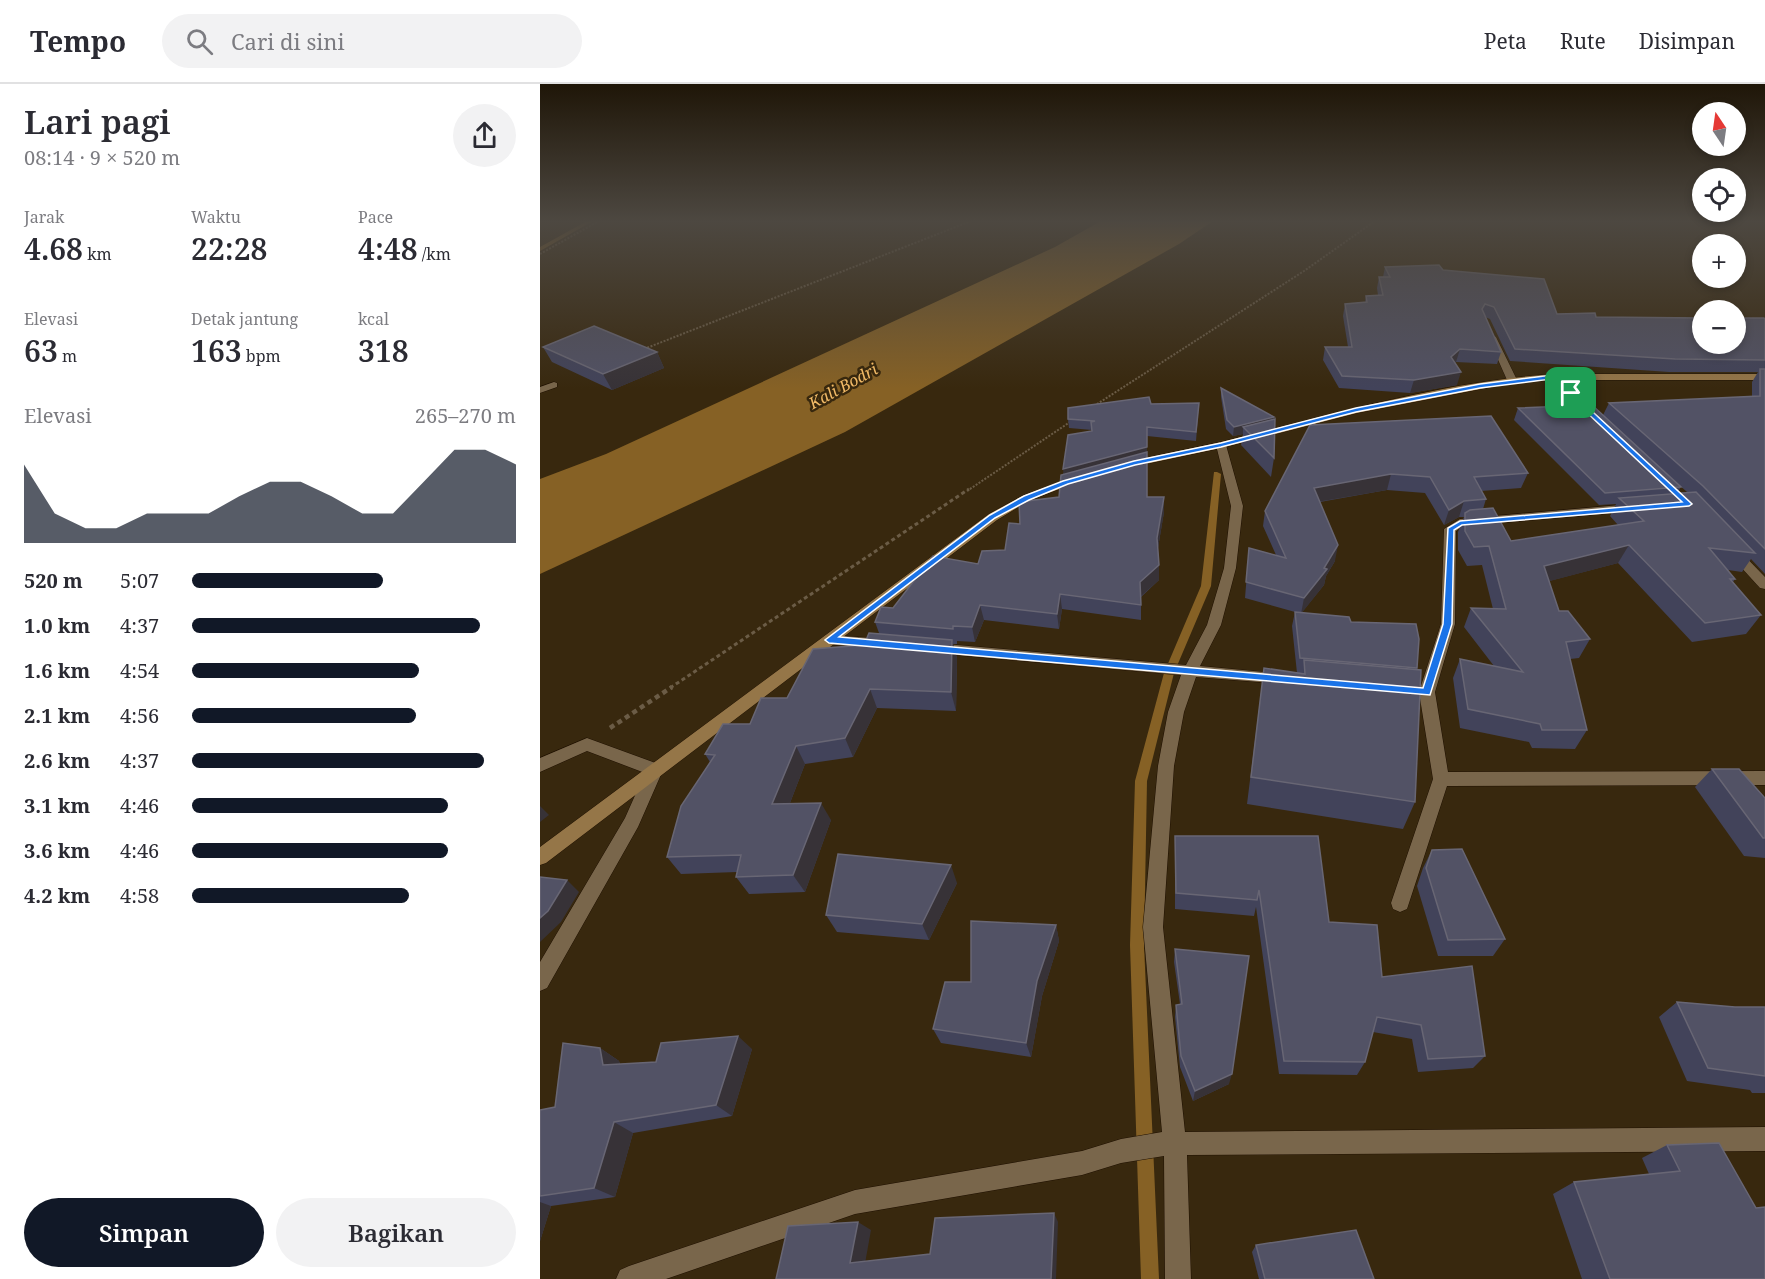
<!DOCTYPE html>
<html lang="id">
<head>
<meta charset="utf-8">
<style>
  :root { --surface:#fff; --page:#f2f2f3; --text:#2b2b33; --muted:#7c7c81; --line:#e1e1e2; --accent:#111827 }
  body { margin:0; font-family:"Noto Serif",serif; background:var(--page); color:var(--text); height:100vh; display:flex; flex-direction:column; font-size:22px; white-space:nowrap }
  * { box-sizing:border-box; margin:0 }
  p { font-size:20px; color:var(--muted) }
  .icon { flex:none; width:33px; height:33px; fill:none; stroke:currentColor; stroke-width:2; stroke-linecap:round; stroke-linejoin:round }
  .map { position:relative; flex:1; overflow:hidden }
  .details { display:flex; flex-direction:column; background:var(--surface); width:540px }
  .details>* { flex:none }
  .needle { width:39px; rotate:347deg }
  .tools { position:absolute; left:1152px; top:18px; display:grid; gap:12px }
  .tools a { display:grid; place-items:center; width:54px; height:54px; border-radius:50%; background:var(--surface); box-shadow:0 3px 9px #0003; font-size:30px }
  .pin { position:absolute; display:grid; place-items:center; width:51px; height:51px; color:#fff; margin:-26px; border-radius:12px; box-shadow:0 3px 9px #0006 }
  .round { display:grid; place-items:center; flex:none; width:63px; height:63px; border-radius:32px; background:var(--page) }
  .summary { display:flex; align-items:center; justify-content:space-between; height:102px; padding:0 24px }
  h1 { font-size:33px; font-weight:600; line-height:45px }
  .figures { display:grid; grid-template-columns:repeat(3,1fr); gap:9px; height:102px; padding:6px 24px }
  .figures div { display:grid; align-content:center }
  .figures b { font-size:30px; font-weight:600 }
  .figures small { font-size:16px; font-weight:400 }
  .figures p { font-size:16px }
  .chart { height:168px; padding:12px 24px }
  .chart p { display:flex; justify-content:space-between }
  .chart svg { width:100%; height:108px; margin-top:6px; fill:var(--accent); opacity:.7 }
  .button { display:flex; gap:12px; margin-top:auto; padding:12px 24px }
  .button a { flex:1; height:69px; border-radius:36px; background:var(--accent); color:#fff; font-size:24px; font-weight:600; line-height:69px; text-align:center }
  .button a+a { background:var(--page); color:var(--text) }
  ul { padding:0 24px; list-style:none; font-size:20px }
  li { display:grid; grid-template-columns:96px 72px 1fr; align-items:center; height:45px }
  li i { height:15px; border-radius:8px; background:var(--accent) }
  header { display:flex; align-items:center; gap:36px; box-sizing:border-box; height:84px; padding:0 30px; background:var(--surface); border-bottom:2px solid var(--line) }
  header strong { font-size:28px }
  nav { display:flex; gap:33px; margin-inline-start:auto; font-size:21px }
  .search { width:420px; height:54px; background:var(--page); display:flex; align-items:center; gap:15px; box-sizing:border-box; padding:0 21px; border-radius:33px; color:var(--muted); font-size:22px }
  main { display:flex; flex:1; min-height:0 }
  .map>svg:first-child { display:block }
  .water { fill:#866125 }
  .lines { fill:none; stroke-linecap:round; stroke-linejoin:round }
  .stream { fill:#866125; fill-rule:evenodd }
  .street-casing { stroke:#1f1000; stroke-width:1 }
  .secondary-casing { stroke:#1f1000; stroke-width:1 }
  .path-far2 { stroke:#6b5c46; stroke-width:2; stroke-dasharray:2 1.5; stroke-linecap:butt }
  .path-far1 { stroke:#6b5c46; stroke-width:3; stroke-dasharray:4 3; stroke-linecap:butt }
  .path { stroke:#6b5c46; stroke-width:4.5; stroke-dasharray:5 4; stroke-linecap:butt }
  .street { fill:#79664b; fill-rule:evenodd }
  .secondary { fill:#957648; fill-rule:evenodd }
  .wall { fill:#42435a; fill-rule:evenodd }
  .shaded-wall { fill:#373237 }
  .building { fill:#525265; stroke:#686674; stroke-width:1.5 }
  .route { fill:#1a73e8; stroke:#fff; stroke-width:1.5; fill-rule:evenodd }
  .labels { text-anchor:middle; stroke-width:5; stroke-linejoin:round; paint-order:stroke }
  .far-water-label { font-size:16px; font-style:italic; fill:#f0b966; stroke:#38280e }
</style>
</head>
<body>
<header>
<strong>Tempo</strong>
<div class="search"><svg class="icon" aria-label="search" viewBox="0 0 24 24"><circle cx="10" cy="10" r="6"/><path d="M15 15l6 6"/></svg>Cari di sini</div>
<nav><a>Peta</a><a>Rute</a><a>Disimpan</a></nav>
</header>
<main>
<section class="details">
<div class="summary"><div><h1>Lari pagi</h1><p>08:14 · 9 × 520 m</p></div><a class="round"><svg class="icon" aria-label="share" viewBox="0 0 24 24"><path d="M12 15V3M7 8l5-5 5 5M5 13v7h14v-7"/></svg></a></div>
<div class="figures">
<div><p>Jarak</p><b>4.68<small> km</small></b></div>
<div><p>Waktu</p><b>22:28</b></div>
<div><p>Pace</p><b>4:48<small> /km</small></b></div>
</div>
<div class="figures">
<div><p>Elevasi</p><b>63<small> m</small></b></div>
<div><p>Detak jantung</p><b>163<small> bpm</small></b></div>
<div><p>kcal</p><b>318</b></div>
</div>
<div class="chart"><p><span>Elevasi</span>265–270 m</p>
<svg viewBox="0 0 160 44" preserveAspectRatio="none"><path d="M0 44V12L10 32L20 38L30 38L40 32L50 32L60 32L70 25L80 19L90 19L100 25L110 32L120 32L130 19L140 6L150 6L160 12V44z"/></svg>
</div>
<ul>
<li><b>520 m</b>5:07<i style="width:59%"></i></li>
<li><b>1.0 km</b>4:37<i style="width:89%"></i></li>
<li><b>1.6 km</b>4:54<i style="width:70%"></i></li>
<li><b>2.1 km</b>4:56<i style="width:69%"></i></li>
<li><b>2.6 km</b>4:37<i style="width:90%"></i></li>
<li><b>3.1 km</b>4:46<i style="width:79%"></i></li>
<li><b>3.6 km</b>4:46<i style="width:79%"></i></li>
<li><b>4.2 km</b>4:58<i style="width:67%"></i></li>
</ul>
<div class="button"><a>Simpan</a><a>Bagikan</a></div>
</section>
<div class="map">
<svg width="1225" height="1195" viewBox="0 0 1225 1195">
  <rect width="100%" height="100%" fill="#38280e"/>
  <!-- water -->
  <path class="water" d="M 561,137 L 673,137 L 639,160 L 305,348 L 0,490 L 0,395 L 66,370 L 515,163 Z"/>
  <g class="lines">
    <!-- stream -->
    <g class="stream">
      <path d="M 47,137 L 53,137 L 0,167 L 0,163 Z"/>
      <path d="M 674,388 L 677,388 L 681,390 L 671,502 L 634,589 L 607,697 L 604,861 L 619,1195 L 601,1195 L 590,861 L 595,697 L 624,589 L 661,502 Z"/>
    </g>
    <!-- street casing -->
    <g class="street-casing">
      <g id="street">
        <path d="M 952,250 L 956,253 L 977,296 L 975,298 L 967,296 L 948,253 Z"/>
        <path d="M 1010,291 L 1016,291 L 1061,332 L 1061,336 L 1053,336 L 1010,295 Z"/>
        <path d="M 14,298 L 17,299 L 17,303 L 0,309 L 0,303 Z"/>
        <path d="M 681,358 L 686,361 L 703,422 L 696,484 L 681,541 L 660,582 L 744,590 L 749,591 L 751,595 L 749,599 L 744,600 L 656,593 L 644,628 L 634,682 L 623,843 L 645,1048 L 1225,1043 L 1225,1067 L 647,1071 L 651,1195 L 625,1195 L 624,1072 L 581,1079 L 542,1091 L 315,1130 L 126,1195 L 76,1195 L 80,1186 L 89,1182 L 315,1106 L 542,1067 L 581,1055 L 622,1048 L 603,843 L 618,682 L 628,628 L 641,591 L 394,569 L 387,564 L 394,559 L 646,581 L 667,541 L 684,484 L 691,422 L 676,361 Z"/>
        <path d="M 1092,420 L 1096,421 L 1096,427 L 923,442 L 916,447 L 915,540 L 895,608 L 908,688 L 1225,687 L 1225,701 L 907,702 L 869,819 L 867,825 L 860,828 L 853,825 L 851,819 L 893,695 L 879,608 L 901,540 L 904,445 L 920,435 Z"/>
        <path d="M 1192,462 L 1196,463 L 1225,493 L 1225,505 L 1220,504 L 1188,469 L 1186,466 Z"/>
        <path d="M 289,551 L 346,555 L 353,560 L 346,565 L 284,560 L 282,556 Z"/>
        <path d="M 47,654 L 121,681 L 123,686 L 98,743 L 7,904 L 0,907 L 0,878 L 85,734 L 105,689 L 47,667 L 0,688 L 0,674 Z"/>
      </g>
    </g>
    <!-- secondary casing -->
    <g class="secondary-casing">
      <g id="secondary">
        <path d="M 1013,290 L 1225,290 L 1225,296 L 1013,296 L 972,299 L 817,329 L 681,364 L 587,384 L 581,381 L 587,378 C 618,371 650,365 681,358 C 791,331 900,298 1013,290 Z"/>
        <path d="M 537,392 L 543,395 L 541,397 L 490,416 L 457,436 L 6,779 L 0,781 L 0,763 L 449,430 L 482,412 Z"/>
      </g>
    </g>
    <!-- path-far2 -->
    <g class="path-far2">
      <path d="M 0,170 L 59,137"/>
      <path d="M 104,265 L 431,137"/>
      <path d="M 554,322 L 764,187 L 835,137"/>
      <path d="M 427,407 L 533,336"/>
    </g>
    <!-- path-far1 -->
    <path class="path-far1" d="M 130,604 L 429,405"/>
    <!-- path -->
    <path class="path" d="M 70,644 L 132,603"/>
    <!-- street -->
    <use href="#street" class="street"/>
    <!-- secondary -->
    <use href="#secondary" class="secondary"/>
  </g>
  <!-- wall -->
  <g class="wall">
    <path d="M 845,183 L 903,186 L 1017,230 L 1056,233 L 1225,235 L 1225,490 L 1211,475 L 1202,488 L 1188,486 L 1195,495 L 1193,498 L 1221,531 L 1206,550 L 1152,558 L 1078,479 L 1009,497 L 1019,527 L 1050,555 L 1039,574 L 1030,575 L 1047,646 L 1035,665 L 992,664 L 989,658 L 920,644 L 913,594 L 920,575 L 954,582 L 924,543 L 931,524 L 953,525 L 942,481 L 927,482 L 918,466 L 918,448 L 924,433 L 919,433 L 904,441 L 885,409 L 847,406 L 780,418 L 795,477 L 786,492 L 784,501 L 762,528 L 811,538 L 877,584 L 875,718 L 863,745 L 707,720 L 724,584 L 757,589 L 752,542 L 755,528 L 705,514 L 709,464 L 736,471 L 723,442 L 725,427 L 770,341 L 988,389 L 981,404 L 941,407 L 946,415 L 943,425 L 971,457 L 1078,441 L 1070,432 L 1076,420 L 1059,421 L 974,336 L 978,324 L 1063,331 L 1069,319 L 1212,313 L 1212,298 L 1218,288 L 1129,288 L 970,277 L 950,235 L 945,233 L 961,268 L 957,280 L 916,278 L 915,279 L 917,301 L 870,309 L 799,304 L 783,276 L 785,263 L 808,263 L 803,232 L 805,220 L 825,218 L 826,212 L 838,211 L 837,204 L 839,193 L 843,193 ZM 1138,400 L 1147,408 L 1137,409 L 1141,403 Z"/>
    <path d="M 3,263 L 117,268 L 124,284 L 72,306 L 12,278 Z"/>
    <path d="M 681,304 L 734,333 L 734,374 L 731,393 L 701,361 L 703,350 L 693,352 L 686,345 L 681,313 Z"/>
    <path d="M 659,319 L 656,357 L 607,352 L 607,413 L 624,428 L 618,464 L 619,496 L 601,513 L 601,536 L 522,525 L 519,545 L 444,536 L 435,558 L 417,557 L 417,560 L 413,560 L 417,574 L 416,627 L 337,624 L 313,673 L 265,680 L 250,719 L 291,736 L 265,808 L 209,810 L 196,793 L 197,788 L 141,790 L 127,773 L 170,678 L 165,670 L 324,561 L 339,549 L 335,538 L 353,524 L 465,466 L 480,440 L 519,413 L 523,390 L 552,347 L 552,346 L 529,344 L 528,335 L 611,320 Z"/>
    <path d="M 1172,685 L 1225,714 L 1225,774 L 1204,772 L 1155,703 Z"/>
    <path d="M 635,752 L 789,838 L 842,893 L 945,972 L 933,984 L 878,988 L 872,955 L 833,948 L 825,978 L 817,991 L 739,990 L 716,823 L 714,832 L 635,825 Z"/>
    <path d="M 892,766 L 965,855 L 953,872 L 898,872 L 877,802 L 883,784 Z"/>
    <path d="M 417,799 L 389,856 L 297,848 L 286,831 Z"/>
    <path d="M 516,841 L 519,857 L 502,912 L 491,973 L 401,959 L 393,945 L 431,898 Z"/>
    <path d="M 635,865 L 689,1000 L 653,1017 L 640,983 L 635,933 L 636,921 L 640,920 L 634,878 Z"/>
    <path d="M 1137,918 L 1195,923 L 1225,923 L 1225,1009 L 1212,1009 L 1210,1006 L 1147,997 L 1119,933 Z"/>
    <path d="M 60,964 L 79,977 L 80,980 L 116,978 L 212,965 L 192,1032 L 93,1049 L 75,1113 L 11,1122 L 0,1157 L 0,1026 L 15,1023 Z"/>
    <path d="M 1127,1061 L 1216,1124 L 1225,1195 L 1042,1195 L 1013,1110 L 1034,1098 L 1109,1090 L 1102,1074 Z"/>
    <path d="M 716,1161 L 834,1195 L 719,1195 L 712,1168 Z"/>
  </g>
  <!-- shaded-wall -->
  <g class="shaded-wall">
    <path d="M 920,265 L 916,278 L 907,285 L 911,273 Z"/>
    <path d="M 117,268 L 124,284 L 72,306 L 63,290 Z"/>
    <path d="M 921,288 L 917,301 L 870,309 L 874,296 Z"/>
    <path d="M 734,333 L 733,342 L 703,343 L 703,350 L 693,352 L 694,343 Z"/>
    <path d="M 607,363 L 607,428 L 524,395 L 523,385 Z"/>
    <path d="M 851,390 L 847,406 L 771,419 L 774,404 Z"/>
    <path d="M 624,413 L 624,428 L 617,469 L 617,454 Z"/>
    <path d="M 924,417 L 919,433 L 904,441 L 909,426 Z"/>
    <path d="M 798,461 L 795,477 L 786,492 L 784,501 L 761,530 L 764,514 Z"/>
    <path d="M 1089,461 L 1078,479 L 995,501 L 1004,482 Z"/>
    <path d="M 619,481 L 619,496 L 600,513 L 600,498 Z"/>
    <path d="M 520,510 L 522,525 L 519,545 L 517,530 Z"/>
    <path d="M 440,521 L 444,536 L 435,558 L 432,543 Z"/>
    <path d="M 412,556 L 417,574 L 416,627 L 411,608 Z"/>
    <path d="M 330,605 L 337,624 L 313,673 L 305,654 Z"/>
    <path d="M 256,662 L 265,680 L 243,737 L 232,720 Z"/>
    <path d="M 281,719 L 291,736 L 265,808 L 253,791 Z"/>
    <path d="M 0,722 L 9,731 L 0,738 Z"/>
    <path d="M 411,781 L 417,799 L 389,856 L 382,840 Z"/>
    <path d="M 27,796 L 39,808 L 21,838 L 0,858 L 0,834 Z"/>
    <path d="M 516,841 L 519,857 L 502,912 L 491,973 L 486,959 L 497,897 Z"/>
    <path d="M 198,952 L 212,965 L 192,1032 L 176,1021 Z"/>
    <path d="M 60,964 L 79,977 L 82,994 L 63,981 Z"/>
    <path d="M 692,990 L 689,1000 L 653,1017 L 655,1007 Z"/>
    <path d="M 74,1038 L 93,1049 L 75,1113 L 54,1104 Z"/>
    <path d="M 0,1118 L 11,1122 L 0,1157 Z"/>
    <path d="M 514,1129 L 518,1138 L 516,1195 L 511,1195 Z"/>
    <path d="M 318,1138 L 331,1146 L 324,1185 L 310,1179 Z"/>
  </g>
  <!-- building -->
  <g class="building">
    <path d="M 899,181 L 903,186 L 1004,195 L 1017,230 L 1055,229 L 1056,233 L 1162,234 L 1162,260 L 1196,260 L 1196,234 L 1224,234 L 1225,235 L 1225,276 L 1135,275 L 975,265 L 954,223 L 945,220 L 942,225 L 961,268 L 920,265 L 911,273 L 921,288 L 874,296 L 802,292 L 785,263 L 812,263 L 805,220 L 827,218 L 826,212 L 843,211 L 839,193 L 850,193 L 845,183 Z"/>
    <path d="M 54,242 L 117,268 L 63,290 L 3,263 Z"/>
    <path d="M 1220,285 L 1225,285 L 1225,465 L 1163,402 L 1069,319 L 1220,312 Z"/>
    <path d="M 681,304 L 734,333 L 694,343 L 687,336 Z"/>
    <path d="M 609,313 L 611,320 L 659,319 L 656,348 L 607,343 L 607,363 L 523,385 L 528,351 L 552,347 L 551,338 L 555,337 L 528,335 L 528,324 Z"/>
    <path d="M 1052,321 L 1141,403 L 1065,409 L 978,324 Z"/>
    <path d="M 951,332 L 988,389 L 934,393 L 946,415 L 924,417 L 909,426 L 890,393 L 851,390 L 774,404 L 798,461 L 784,484 L 787,485 L 764,514 L 706,498 L 709,464 L 746,474 L 725,427 L 770,341 Z"/>
    <path d="M 735,335 L 734,374 L 703,343 Z"/>
    <path d="M 607,368 L 607,413 L 624,413 L 617,454 L 619,481 L 600,498 L 601,521 L 520,510 L 517,530 L 440,521 L 432,543 L 413,542 L 413,545 L 335,538 L 341,523 L 353,524 L 393,472 L 438,480 L 442,467 L 465,466 L 469,439 L 480,440 L 479,418 L 519,413 L 521,391 Z"/>
    <path d="M 1156,408 L 1215,469 L 1169,464 L 1195,495 L 1190,495 L 1221,531 L 1165,539 L 1089,461 L 1004,482 L 1019,527 L 1028,527 L 1050,555 L 1026,558 L 1047,646 L 1002,646 L 1000,640 L 928,625 L 920,575 L 983,588 L 931,524 L 966,525 L 949,462 L 934,463 L 925,447 L 925,429 L 930,426 L 953,424 L 971,457 L 1104,437 L 1079,414 Z"/>
    <path d="M 755,528 L 809,533 L 811,538 L 876,540 L 879,555 L 877,584 L 760,574 Z"/>
    <path d="M 329,549 L 412,556 L 411,608 L 330,605 L 305,654 L 256,662 L 232,720 L 281,719 L 253,791 L 196,793 L 201,771 L 127,773 L 141,722 L 175,671 L 165,670 L 183,640 L 210,640 L 221,614 L 247,614 L 273,565 L 324,561 Z"/>
    <path d="M 764,576 L 881,586 L 875,718 L 711,693 L 724,584 L 765,590 Z"/>
    <path d="M 1172,685 L 1199,685 L 1225,714 L 1225,754 L 1223,754 Z"/>
    <path d="M 635,752 L 778,752 L 789,838 L 837,841 L 842,893 L 932,882 L 945,972 L 888,975 L 881,941 L 837,933 L 825,978 L 744,977 L 719,806 L 717,816 L 636,809 Z"/>
    <path d="M 922,765 L 965,855 L 908,856 L 886,784 L 892,766 Z"/>
    <path d="M 298,770 L 411,781 L 382,840 L 286,831 Z"/>
    <path d="M 0,793 L 27,796 L 8,827 L 0,834 Z"/>
    <path d="M 431,837 L 516,841 L 497,897 L 486,959 L 393,945 L 405,898 L 431,898 Z"/>
    <path d="M 635,865 L 709,872 L 692,990 L 655,1007 L 641,972 L 636,921 L 642,920 Z"/>
    <path d="M 1137,918 L 1195,923 L 1225,923 L 1225,992 L 1168,984 Z"/>
    <path d="M 198,952 L 176,1021 L 74,1038 L 54,1104 L 0,1112 L 0,1026 L 15,1023 L 23,959 L 60,964 L 63,981 L 116,978 L 121,959 Z"/>
    <path d="M 1179,1059 L 1216,1124 L 1225,1123 L 1225,1195 L 1070,1195 L 1034,1098 L 1140,1087 L 1127,1061 Z"/>
    <path d="M 514,1129 L 511,1195 L 236,1195 L 248,1142 L 318,1138 L 310,1179 L 390,1170 L 395,1134 Z"/>
    <path d="M 816,1146 L 834,1195 L 725,1195 L 716,1161 Z"/>
  </g>
  <!-- sky -->
  <linearGradient id="sky" x2="0" y2="1"><stop stop-color="#1f1608"/><stop offset="0.45" stop-color="#4d4841"/><stop offset="1" stop-color="#4d4841" stop-opacity="0"/></linearGradient>
  <rect width="1225" height="305" fill="url(#sky)"/>
  <!-- route -->
  <path class="route" d="M 1013,291 L 1152,420 L 1149,422 L 922,441 L 914,446 L 912,540 L 890,611 L 289,559 L 285,556 L 450,431 L 484,412 L 523,397 L 594,377 L 681,359 L 816,324 L 940,300 ZM 1011,295 L 1142,418 L 920,437 L 908,444 L 903,540 L 883,604 L 299,553 L 455,434 L 489,416 L 528,400 L 595,381 L 681,363 L 816,328 L 940,304 Z"/>
  <g class="labels">
    <!-- far-water labels -->
    <g class="far-water-label">
      <text transform="translate(303 302) rotate(-29)" y="6">Kali Bodri</text>
    </g>
  </g>
</svg>
<div class="tools">
<a><svg class="needle" viewBox="-14 -14 28 28"><path d="M0-13l5 13h-10z" fill="#e53935"/><path d="M0 13l5-13h-10z" fill="#7c7c81"/></svg></a>
<a><svg class="icon" aria-label="locate" viewBox="0 0 24 24"><circle cx="12" cy="12" r="6"/><path d="M12 2v4M12 18v4M2 12h4M18 12h4"/></svg></a>
<a>+</a>
<a>−</a>
</div>
<div class="pin" style="left:1031px;top:309px;background:#1e9e55"><svg class="icon" aria-label="arrive" viewBox="0 0 24 24"><path d="M6 21V4h12l-3 4 3 4H6"/></svg></div>
</div>
</main>
</body>
</html>
